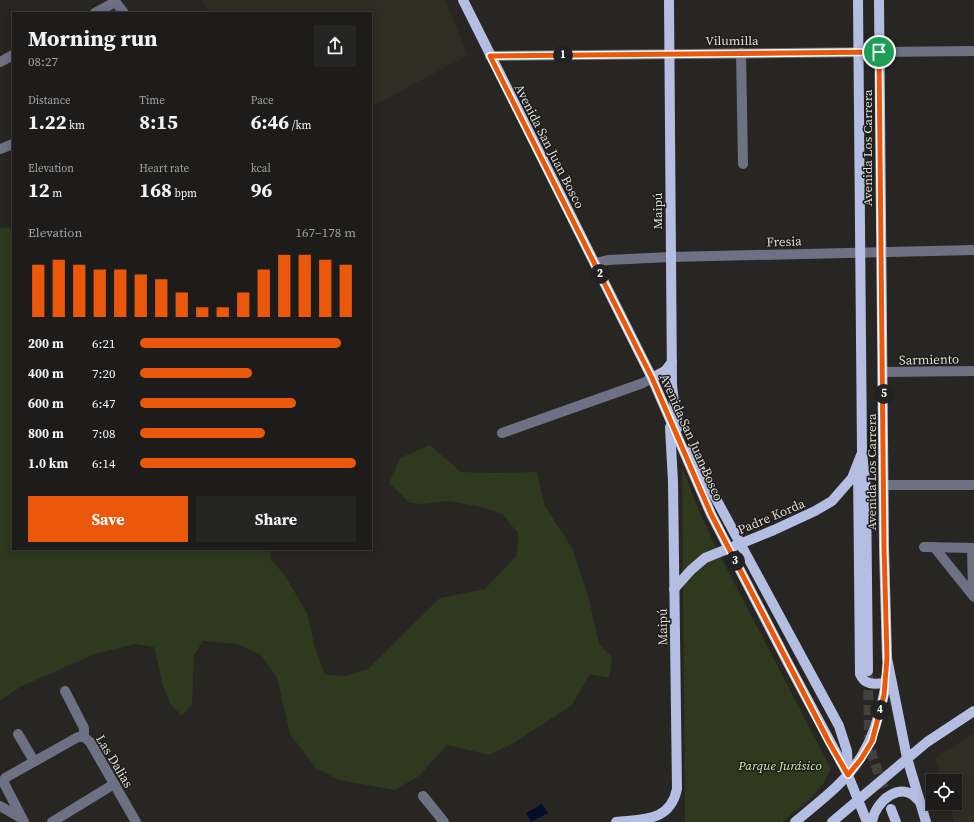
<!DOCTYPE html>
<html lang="en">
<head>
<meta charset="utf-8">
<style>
  :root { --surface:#1d1c1a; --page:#252523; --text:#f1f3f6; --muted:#a0a1a2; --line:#3b3a39; --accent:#ea580c }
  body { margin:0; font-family:"Source Serif 4",serif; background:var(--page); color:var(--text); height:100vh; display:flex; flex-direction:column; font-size:15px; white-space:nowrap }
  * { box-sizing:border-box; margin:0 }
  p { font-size:13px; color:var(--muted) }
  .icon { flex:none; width:22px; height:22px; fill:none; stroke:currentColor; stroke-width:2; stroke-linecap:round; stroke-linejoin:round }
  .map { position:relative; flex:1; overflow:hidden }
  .panel { position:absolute; left:12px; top:12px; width:360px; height:538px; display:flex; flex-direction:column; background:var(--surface); border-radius:0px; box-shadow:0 2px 10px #0003,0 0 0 1px var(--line) }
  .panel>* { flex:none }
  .buttons { position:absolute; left:926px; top:774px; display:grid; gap:8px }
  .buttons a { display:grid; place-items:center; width:36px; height:36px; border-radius:0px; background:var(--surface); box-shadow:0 2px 10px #0003,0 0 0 1px var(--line); font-size:20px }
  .pin { position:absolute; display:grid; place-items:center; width:34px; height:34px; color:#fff; margin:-17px; border:2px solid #fff; border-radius:50%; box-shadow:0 1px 4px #0007 }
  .km { position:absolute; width:20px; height:20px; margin:-10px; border-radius:50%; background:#222; color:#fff; font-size:11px; line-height:20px; text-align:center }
  .round { display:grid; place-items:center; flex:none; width:42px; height:42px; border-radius:0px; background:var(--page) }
  .summary { display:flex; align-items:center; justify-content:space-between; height:68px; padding:0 16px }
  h1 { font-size:22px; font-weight:700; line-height:30px }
  .figures { display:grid; grid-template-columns:repeat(3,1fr); gap:6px; height:68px; padding:4px 16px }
  .figures div { display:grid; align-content:center }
  .figures b { font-size:20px; font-weight:700 }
  .figures small { font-size:11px; font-weight:400 }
  .figures p { font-size:11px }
  .chart { height:112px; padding:8px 16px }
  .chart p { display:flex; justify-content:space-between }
  .chart svg { width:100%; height:72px; margin-top:4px; stroke:var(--accent); stroke-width:6 }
  .primary-button { display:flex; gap:8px; margin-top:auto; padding:8px 16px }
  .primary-button a { flex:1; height:46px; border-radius:0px; background:var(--accent); color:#fff; font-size:16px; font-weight:700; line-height:46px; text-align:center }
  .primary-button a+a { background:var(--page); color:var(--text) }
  ul { padding:0 16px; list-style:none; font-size:13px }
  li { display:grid; grid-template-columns:64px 48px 1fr; align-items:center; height:30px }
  li i { height:10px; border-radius:5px; background:var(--accent) }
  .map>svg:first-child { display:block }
  .built { fill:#302d23 }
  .green { fill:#2e391e }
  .water { fill:#030e2b }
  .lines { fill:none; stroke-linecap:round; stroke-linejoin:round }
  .major-tunnel { stroke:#42413d; stroke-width:10; stroke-dasharray:10 5; stroke-linecap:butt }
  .minor { stroke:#6d7183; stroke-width:10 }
  .major { stroke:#b4bde2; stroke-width:10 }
  .route-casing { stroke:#fff; stroke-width:8 }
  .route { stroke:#ea580c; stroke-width:5 }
  .labels { text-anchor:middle; stroke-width:3; stroke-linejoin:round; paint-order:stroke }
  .street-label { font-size:13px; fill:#dcdbd8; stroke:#1e1d19 }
  .park-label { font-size:13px; font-style:italic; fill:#cce9a8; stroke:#1e1d19 }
</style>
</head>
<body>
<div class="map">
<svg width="974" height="822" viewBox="0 0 974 822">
  <rect width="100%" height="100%" fill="#272622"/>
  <!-- built -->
  <g class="built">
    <path d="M 202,0 L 445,0 L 468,55 L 371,107 L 371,13 L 209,13 Z"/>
    <path d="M 974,733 L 974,822 L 954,822 L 948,803 L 955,803 L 955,781 L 942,781 L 935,758 Z"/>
  </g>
  <!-- green -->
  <g class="green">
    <path d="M 13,227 L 13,549 L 271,549 L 270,559 L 284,574 L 307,613 L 315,648 L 325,675 L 345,676 L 368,669 L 440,598 L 485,589 L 517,555 L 518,533 L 502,514 L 482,507 L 448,501 L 422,504 L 410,503 L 389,483 L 400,458 L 430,445 L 461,472 L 492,473 L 537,472 L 545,506 L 572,548 L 588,595 L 599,644 L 612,657 L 609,678 L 590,674 L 572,705 L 514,743 L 489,755 L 447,745 L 419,776 L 395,790 L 339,780 L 316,768 L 290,734 L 277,678 L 261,655 L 237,644 L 203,641 L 194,655 L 192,704 L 182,716 L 171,705 L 163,686 L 154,647 L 136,644 L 95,654 L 20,687 L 0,701 L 0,228 Z"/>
    <path d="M 682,466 L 694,499 L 714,544 L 831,769 L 823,784 L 810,799 L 782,822 L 685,822 Z"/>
  </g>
  <!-- water -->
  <path class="water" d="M 542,804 L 548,813 L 531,822 L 526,813 Z"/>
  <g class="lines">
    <!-- major-tunnel -->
    <path class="major-tunnel" d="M 868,675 L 869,736 L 872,755 L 891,809"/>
    <!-- minor -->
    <g class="minor">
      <path d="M 114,0 L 124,13"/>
      <path d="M 95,13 L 115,2"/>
      <path d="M 741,53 L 743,164"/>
      <path d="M 490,56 L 974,51"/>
      <path d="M 0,62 L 13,55"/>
      <path d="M 0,149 L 13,144"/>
      <path d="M 595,263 L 608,260 L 670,257 L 974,250"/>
      <path d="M 884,372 L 974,371"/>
      <path d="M 502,433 L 643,383 L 652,378"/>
      <path d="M 884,485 L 974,485"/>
      <path d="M 924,547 L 974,548"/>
      <path d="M 934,547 L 974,597"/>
      <path d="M 972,548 L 973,595"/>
      <path d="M 65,691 L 84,728 L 84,737"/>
      <path d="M 18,734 L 34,761"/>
      <path d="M 84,737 L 90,742 L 136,822"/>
      <path d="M 423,796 L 444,822"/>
      <path d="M 0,806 L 21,818"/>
      <path d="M 24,822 L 4,783 L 5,778 L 78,737 L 84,737"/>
      <path d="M 52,822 L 114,784"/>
    </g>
    <!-- major -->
    <g class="major">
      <path d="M 463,0 L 652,378 L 711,514 L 790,667 L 848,775 L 867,822"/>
      <path d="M 669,0 L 672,385 L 675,411 L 679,427"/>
      <path d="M 858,0 L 862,452 L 866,490 L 868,671"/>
      <path d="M 879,0 L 884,547 L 887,658 L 907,758 L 926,822"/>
      <path d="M 652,378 L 665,371 L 672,362"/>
      <path d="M 689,449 L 839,726 L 847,751 L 848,773"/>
      <path d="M 858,467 L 860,674 C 865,686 875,684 886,683"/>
      <path d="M 674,589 L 691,570 L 705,558 L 774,530 L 815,511 L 832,501 L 852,478 L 861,455"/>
      <path d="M 891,809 L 896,822"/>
      <path d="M 616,822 C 643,819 670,822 677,789 L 673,482 L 670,427"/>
      <path d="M 795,822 C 836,788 865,768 879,714 C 882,702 886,690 886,678"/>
      <path d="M 832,822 L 927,742 L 974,711"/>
      <path d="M 872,822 C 875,801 902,779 918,800"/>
    </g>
  </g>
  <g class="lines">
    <!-- route casing -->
    <g class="route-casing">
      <path id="route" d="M 879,52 L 884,547 L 887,658 L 884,695 L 872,741 L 861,759 L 848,775 L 829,742 L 711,514 L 652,378 L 490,56 Z"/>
    </g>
    <!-- route -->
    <use href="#route" class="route"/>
  </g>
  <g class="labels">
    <!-- street labels -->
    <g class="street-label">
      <text x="732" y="45">Vilumilla</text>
      <text transform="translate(550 146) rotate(63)" y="5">Avenida San Juan Bosco</text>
      <text transform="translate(867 148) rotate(-90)" y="5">Avenida Los Carrera</text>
      <text transform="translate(657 211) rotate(-90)" y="5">Maipú</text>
      <text transform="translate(784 241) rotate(-2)" y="5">Fresia</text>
      <text transform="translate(929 359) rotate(-1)" y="5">Sarmiento</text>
      <text transform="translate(692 437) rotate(66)" y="5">Avenida San Juan Bosco</text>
      <text transform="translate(871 472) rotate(-90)" y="5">Avenida Los Carrera</text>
      <text transform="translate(771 516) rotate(-23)" y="5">Padre Korda</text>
      <text transform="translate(662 627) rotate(-91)" y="5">Maipú</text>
      <text transform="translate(115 761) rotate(59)" y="5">Las Dalias</text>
    </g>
    <!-- park labels -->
    <g class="park-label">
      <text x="780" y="770">Parque Jurásico</text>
    </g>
  </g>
</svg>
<div class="buttons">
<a><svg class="icon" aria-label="locate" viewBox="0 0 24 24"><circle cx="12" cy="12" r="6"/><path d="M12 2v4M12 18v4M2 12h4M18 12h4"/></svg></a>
</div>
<div class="pin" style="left:879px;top:52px;background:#1e9e55"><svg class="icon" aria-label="arrive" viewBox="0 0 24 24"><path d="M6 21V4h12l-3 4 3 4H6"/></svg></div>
<b class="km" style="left:563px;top:55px">1</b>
<b class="km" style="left:600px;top:274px">2</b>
<b class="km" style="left:735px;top:561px">3</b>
<b class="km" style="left:880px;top:710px">4</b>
<b class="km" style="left:884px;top:394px">5</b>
<section class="panel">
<div class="summary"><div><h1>Morning run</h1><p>08:27</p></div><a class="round"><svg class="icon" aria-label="share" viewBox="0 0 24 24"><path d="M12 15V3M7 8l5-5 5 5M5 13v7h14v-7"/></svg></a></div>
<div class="figures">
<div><p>Distance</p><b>1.22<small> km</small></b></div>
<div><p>Time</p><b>8:15</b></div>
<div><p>Pace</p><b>6:46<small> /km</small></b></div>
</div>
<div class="figures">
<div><p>Elevation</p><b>12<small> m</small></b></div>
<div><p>Heart rate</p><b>168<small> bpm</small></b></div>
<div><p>kcal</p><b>96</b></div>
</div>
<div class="chart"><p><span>Elevation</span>167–178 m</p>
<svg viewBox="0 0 160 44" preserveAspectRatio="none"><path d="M5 44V12M15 44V9M25 44V12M35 44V15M45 44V15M55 44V18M65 44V21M75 44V29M85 44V38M95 44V38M105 44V29M115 44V15M125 44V6M135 44V6M145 44V9M155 44V12"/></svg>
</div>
<ul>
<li><b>200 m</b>6:21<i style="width:93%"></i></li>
<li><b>400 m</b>7:20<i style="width:52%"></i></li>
<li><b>600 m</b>6:47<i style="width:72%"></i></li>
<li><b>800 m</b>7:08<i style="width:58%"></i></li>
<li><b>1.0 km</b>6:14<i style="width:100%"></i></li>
</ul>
<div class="primary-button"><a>Save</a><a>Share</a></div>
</section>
</div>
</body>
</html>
